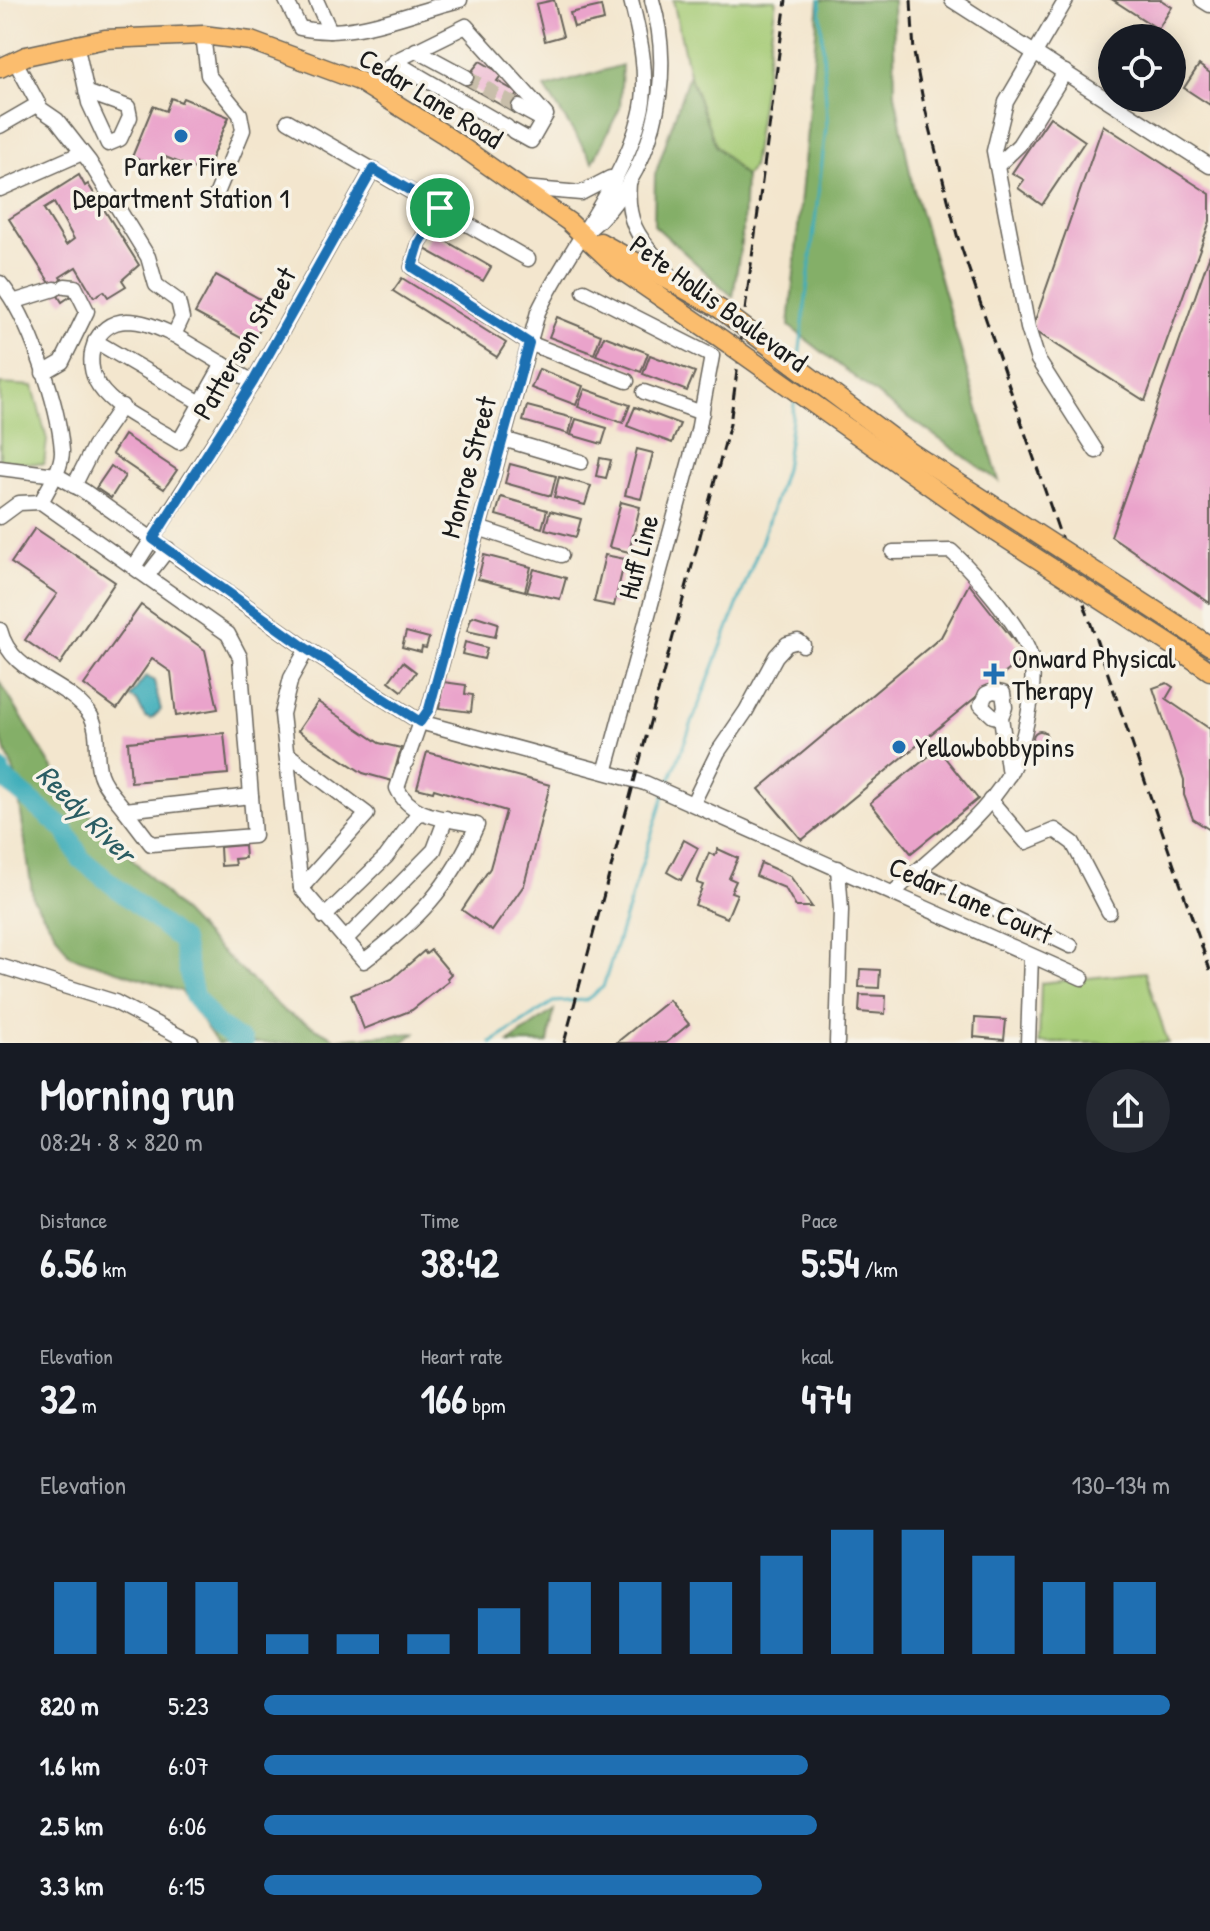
<!DOCTYPE html>
<html lang="en">
<head>
<meta charset="utf-8">
<style>
  :root { --surface:#171b24; --page:#242831; --text:#f1f3f6; --muted:#9ea1a6; --accent:#1f6fb2 }
  body { margin:0; font-family:"Patrick Hand",sans-serif; background:var(--page); color:var(--text); height:100vh; display:flex; flex-direction:column; font-size:30px; white-space:nowrap }
  * { box-sizing:border-box; margin:0 }
  p { font-size:26px; color:var(--muted) }
  .icon { flex:none; width:44px; height:44px; fill:none; stroke:currentColor; stroke-width:2; stroke-linecap:round; stroke-linejoin:round }
  .map { position:relative; height:1043px; overflow:hidden }
  .details { display:flex; flex-direction:column; background:var(--surface); flex:1 }
  .details>* { flex:none }
  .controls { position:absolute; left:1098px; top:24px; display:grid; gap:16px }
  .controls a { display:grid; place-items:center; width:88px; height:88px; border-radius:50%; background:var(--surface); box-shadow:0 4px 20px #0003; font-size:40px }
  .pin { position:absolute; display:grid; place-items:center; width:68px; height:68px; color:#fff; margin:-34px; border:4px solid #fff; border-radius:50%; box-shadow:0 2px 8px #0007 }
  .round { display:grid; place-items:center; flex:none; width:84px; height:84px; border-radius:42px; background:var(--page) }
  .head { display:flex; align-items:center; justify-content:space-between; height:136px; padding:0 40px }
  h1 { font-size:44px; font-weight:700; line-height:60px }
  .figures { display:grid; grid-template-columns:repeat(3,1fr); gap:12px; height:136px; padding:8px 40px }
  .figures div { display:grid; align-content:center }
  .figures b { font-size:40px; font-weight:700 }
  .figures small { font-size:22px; font-weight:400 }
  .figures p { font-size:22px }
  .chart { height:224px; padding:16px 40px }
  .chart p { display:flex; justify-content:space-between }
  .chart svg { width:100%; height:144px; margin-top:8px; stroke:var(--accent); stroke-width:6 }
  ul { padding:0 40px; list-style:none; font-size:26px }
  li { display:grid; grid-template-columns:128px 96px 1fr; align-items:center; height:60px }
  li i { height:20px; border-radius:10px; background:var(--accent) }
  .map>svg:first-child { display:block }
  .green { fill:#a5cb76; stroke:#607449; stroke-width:2 }
  .forest { fill:#84af67; stroke:#506642; stroke-width:2 }
  .water { fill:#3dadba; stroke:#2c646b; stroke-width:2 }
  .lines { fill:none; stroke-linecap:round; stroke-linejoin:round }
  .stream { stroke:#3dadba; stroke-width:3 }
  .river { stroke:#3dadba; stroke-width:20 }
  .building { fill:#eaa3cb; fill-rule:evenodd }
  .minor-tunnel { stroke:#c8beaa; stroke-width:14; stroke-dasharray:14 7; stroke-linecap:butt }
  .minor-casing { stroke:#67635a; stroke-width:17 }
  .major-casing { stroke:#67635a; stroke-width:21 }
  .minor { stroke:#fff; stroke-width:14 }
  .major { stroke:#fbbd6e; stroke-width:18 }
  .rail { stroke:#1c1c1c; stroke-width:3; stroke-dasharray:12 6; stroke-linecap:butt }
  .major-bridge-casing { stroke:#67635a; stroke-width:21; stroke-linecap:butt }
  .major-bridge { stroke:#fbbd6e; stroke-width:18 }
  .route-casing { stroke:#fff; stroke-width:16 }
  .route { stroke:#1f6fb2; stroke-width:10 }
  .poi-dot { fill:#1f6fb2; stroke:#f7f3e8; stroke-width:3 }
  .labels { text-anchor:middle; stroke-width:7; stroke-linejoin:round; paint-order:stroke }
  .street-label { font-size:28px; fill:#1c1c1c; stroke:#f7f3e8 }
  .poi-label { font-size:28px; fill:#1c1c1c; stroke:#f7f3e8; text-anchor:start }
  .water-label { font-size:30px; font-style:italic; fill:#2b5d63; stroke:#f7f3e8 }
</style>
</head>
<body>
<div class="map">
<svg width="1210" height="1043" viewBox="0 0 1210 1043">
  <rect width="100%" height="100%" fill="#f7f3e8"/>
  <filter id="ink" filterUnits="userSpaceOnUse"><feTurbulence type="fractalNoise" baseFrequency=".0125" numOctaves="2"/><feDisplacementMap in="SourceGraphic" scale="16" xChannelSelector="R" yChannelSelector="G"/><feConvolveMatrix kernelMatrix="1 2 1 2 8 2 1 2 1" color-interpolation-filters="sRGB"/></filter>
  <filter id="wash" filterUnits="userSpaceOnUse"><feTurbulence type="fractalNoise" baseFrequency=".006" numOctaves="4" result="noise"/><feDisplacementMap in="SourceGraphic" scale="32" xChannelSelector="R" yChannelSelector="G"/><feGaussianBlur stdDeviation="1.8" result="paint"/><feColorMatrix in="noise" values="0 0 0 0 0 0 0 0 0 0 0 0 0 0 0 0 0 1.4 0 .05"/><feComposite in="paint" operator="in"/></filter>
  <g filter="url(#wash)">
    <rect width="100%" height="100%" fill="#f3e6ce"/>
    <!-- green -->
    <g class="green">
      <path d="M 673,0 L 776,0 L 752,168 L 745,177 L 716,146 L 689,74 Z"/>
      <path d="M 0,384 L 33,386 L 47,440 L 44,464 L 0,461 Z"/>
      <path d="M 1145,972 L 1168,1043 L 1039,1043 L 1041,983 Z"/>
    </g>
    <!-- forest -->
    <g class="forest">
      <path d="M 819,0 L 893,0 L 895,94 L 912,183 L 999,481 L 884,400 L 789,326 Z"/>
      <path d="M 622,65 L 620,108 L 593,162 L 545,88 Z"/>
      <path d="M 689,74 L 716,146 L 745,177 L 743,229 L 733,297 L 654,225 L 655,175 Z"/>
      <path d="M 0,682 L 65,788 L 209,940 L 285,1012 L 336,1039 L 415,1033 L 402,1043 L 217,1043 L 181,991 L 70,956 L 33,899 L 16,777 L 0,736 Z"/>
      <path d="M 554,1010 L 548,1043 L 508,1043 Z"/>
    </g>
    <!-- water -->
    <path class="water" d="M 146,676 L 154,681 L 161,710 L 151,719 L 145,717 L 137,701 L 130,697 Z"/>
    <g class="lines">
      <!-- stream -->
      <g class="stream">
        <path d="M 799,358 L 827,119 L 820,0"/>
        <path d="M 667,788 L 762,540 L 785,469 L 795,398"/>
        <path d="M 491,1043 L 553,1002 L 586,1000 L 603,987 L 664,795"/>
      </g>
      <!-- river -->
      <path class="river" d="M 0,770 L 1,776 L 64,829 L 81,859 L 182,941 L 194,996 L 217,1025 L 243,1043"/>
    </g>
    <g id="blocks">
      <!-- building -->
      <g class="building">
        <path d="M 554,0 L 563,36 L 545,41 L 536,4 Z"/>
        <path d="M 1113,0 L 1161,0 L 1172,7 L 1158,29 Z"/>
        <path d="M 601,6 L 604,20 L 574,27 L 570,13 Z"/>
        <path d="M 480,61 L 502,74 L 497,81 L 518,93 L 515,97 L 522,101 L 515,113 L 462,83 Z"/>
        <path d="M 1199,65 L 1210,73 L 1210,105 L 1184,88 Z"/>
        <path d="M 171,98 L 181,102 L 183,98 L 229,117 L 205,173 L 163,156 L 158,167 L 132,157 L 153,106 L 166,111 Z"/>
        <path d="M 1050,117 L 1085,141 L 1042,205 L 1018,188 L 1024,180 L 1012,173 Z"/>
        <path d="M 1103,125 L 1210,194 L 1210,221 L 1145,401 L 1032,329 Z"/>
        <path d="M 79,175 L 85,186 L 88,184 L 139,265 L 122,280 L 126,286 L 108,297 L 104,291 L 94,297 L 76,267 L 60,277 L 71,296 L 62,302 L 9,219 ZM 54,203 L 74,239 L 66,245 L 44,209 Z"/>
        <path d="M 432,233 L 491,267 L 483,281 L 423,248 Z"/>
        <path d="M 1210,254 L 1210,603 L 1111,536 Z"/>
        <path d="M 216,275 L 273,306 L 252,344 L 195,313 Z"/>
        <path d="M 402,278 L 506,343 L 497,357 L 393,291 Z"/>
        <path d="M 557,317 L 601,335 L 594,354 L 549,337 Z"/>
        <path d="M 604,336 L 648,353 L 641,372 L 596,355 Z"/>
        <path d="M 650,355 L 695,372 L 687,391 L 643,374 Z"/>
        <path d="M 539,369 L 583,386 L 576,405 L 531,388 Z"/>
        <path d="M 585,389 L 630,405 L 623,423 L 578,407 Z"/>
        <path d="M 527,406 L 573,418 L 569,434 L 523,421 Z"/>
        <path d="M 635,407 L 680,424 L 672,443 L 627,426 Z"/>
        <path d="M 576,419 L 607,428 L 602,444 L 571,435 Z"/>
        <path d="M 124,435 L 177,470 L 164,489 L 112,454 Z"/>
        <path d="M 637,449 L 653,453 L 641,499 L 625,495 Z"/>
        <path d="M 600,458 L 611,460 L 606,478 L 596,476 Z"/>
        <path d="M 510,464 L 556,476 L 551,496 L 505,483 Z"/>
        <path d="M 111,466 L 125,476 L 111,498 L 96,488 Z"/>
        <path d="M 559,477 L 591,486 L 585,505 L 554,497 Z"/>
        <path d="M 501,497 L 547,510 L 542,528 L 496,515 Z"/>
        <path d="M 621,502 L 640,507 L 629,552 L 609,547 Z"/>
        <path d="M 550,511 L 581,519 L 576,537 L 545,529 Z"/>
        <path d="M 35,528 L 115,582 L 60,664 L 25,640 L 57,594 L 11,563 Z"/>
        <path d="M 484,555 L 531,567 L 525,591 L 478,579 Z"/>
        <path d="M 605,555 L 625,559 L 614,606 L 594,602 Z"/>
        <path d="M 534,569 L 566,578 L 560,599 L 527,592 Z"/>
        <path d="M 969,584 L 1026,656 L 802,840 L 759,789 L 941,637 Z"/>
        <path d="M 141,605 L 205,650 L 218,709 L 176,716 L 171,672 L 152,659 L 117,709 L 84,685 Z"/>
        <path d="M 476,616 L 498,623 L 495,637 L 467,631 L 471,618 Z"/>
        <path d="M 406,632 L 429,638 L 426,648 L 422,647 L 421,652 L 402,647 Z"/>
        <path d="M 465,642 L 487,648 L 484,659 L 462,654 Z"/>
        <path d="M 403,662 L 416,672 L 402,691 L 389,681 Z"/>
        <path d="M 443,682 L 466,685 L 465,694 L 473,695 L 471,712 L 439,708 Z"/>
        <path d="M 1167,683 L 1173,687 L 1166,699 L 1210,729 L 1210,830 L 1193,819 L 1184,795 L 1184,780 L 1153,688 Z"/>
        <path d="M 318,702 L 379,743 L 401,748 L 392,781 L 363,773 L 298,731 Z"/>
        <circle cx="1040" cy="738" r="7"/>
        <path d="M 224,733 L 228,774 L 131,782 L 128,742 Z"/>
        <path d="M 938,749 L 978,799 L 911,853 L 870,803 Z"/>
        <path d="M 427,752 L 550,785 L 524,885 L 492,931 L 462,910 L 490,868 L 506,811 L 434,789 L 433,792 L 417,788 Z"/>
        <path d="M 684,840 L 698,848 L 681,880 L 667,872 Z"/>
        <path d="M 244,845 L 245,858 L 234,859 L 235,865 L 221,866 L 220,847 Z"/>
        <path d="M 718,849 L 738,858 L 729,878 L 736,881 L 731,892 L 737,894 L 727,918 L 695,905 L 703,885 L 697,883 L 709,853 L 715,856 Z"/>
        <path d="M 761,863 L 790,876 L 812,907 L 796,907 L 785,888 L 756,876 Z"/>
        <path d="M 431,950 L 451,974 L 447,978 L 449,981 L 412,1010 L 364,1029 L 351,995 L 392,979 L 424,951 L 426,954 Z"/>
        <path d="M 860,969 L 880,970 L 879,988 L 859,987 Z"/>
        <path d="M 860,995 L 886,996 L 885,1014 L 859,1012 Z"/>
        <path d="M 669,1000 L 689,1024 L 666,1043 L 616,1043 Z"/>
        <path d="M 975,1018 L 1006,1020 L 1004,1040 L 974,1037 Z"/>
      </g>
    </g>
  </g>
  <g filter="url(#ink)">
    <use href="#blocks" fill-opacity="0" stroke="#67635a" stroke-width="2"/>
    <g class="lines">
      <!-- minor-tunnel -->
      <path class="minor-tunnel" d="M 466,77 L 519,107"/>
      <!-- minor casing -->
      <g class="minor-casing">
        <g id="minor">
          <path d="M 286,0 L 300,28 C 354,40 409,12 460,0"/>
          <path d="M 316,0 L 330,31"/>
          <path d="M 952,0 L 1210,166"/>
          <path d="M 1066,0 L 1006,102 L 994,151 L 1028,328 L 1038,360 L 1096,451"/>
          <path d="M 1202,0 L 1210,5"/>
          <path d="M 203,35 L 208,75 L 240,114 L 243,130 L 215,198"/>
          <path d="M 76,43 L 89,103 L 108,144 L 120,139 L 130,117 L 128,107 L 86,92"/>
          <path d="M 416,50 L 466,77"/>
          <path d="M 15,61 L 41,109 L 57,120 L 89,161 L 148,257 L 156,285 L 178,301 L 182,318 L 174,335 L 253,382"/>
          <path d="M 392,77 L 402,66 L 507,127"/>
          <path d="M 378,93 L 387,77 L 387,69 L 395,61 L 466,26 L 546,115 L 543,120"/>
          <path d="M 288,121 L 528,259"/>
          <path d="M 0,126 L 38,104"/>
          <path d="M 513,131 L 531,141 L 543,120 L 519,107"/>
          <path d="M 997,166 L 1019,145 L 1065,72"/>
          <path d="M 629,183 C 625,235 649,244 675,282"/>
          <path d="M 523,188 L 581,193 L 610,178"/>
          <path d="M 0,189 L 82,153"/>
          <path d="M 440,208 L 419,244 L 412,267 L 529,343 L 627,381"/>
          <path d="M 587,231 C 653,177 676,79 652,0"/>
          <path d="M 0,283 C 29,316 59,406 62,451 C 62,468 49,487 41,502"/>
          <path d="M 584,291 L 712,356 L 698,431 L 606,769"/>
          <path d="M 16,301 L 55,289"/>
          <path d="M 174,335 C 158,328 144,321 127,321 C 94,322 82,361 99,386 C 116,411 154,426 179,442 L 223,364"/>
          <path d="M 95,341 L 201,403"/>
          <path d="M 43,373 L 62,362 L 87,311 L 75,287 L 65,286"/>
          <path d="M 644,392 L 702,413"/>
          <path d="M 503,439 L 581,462"/>
          <path d="M 0,468 L 56,475 L 84,491 L 307,649 L 420,722 L 645,783 L 1082,978"/>
          <path d="M 74,486 L 94,446 L 122,406"/>
          <path d="M 0,517 L 19,503 L 41,502 L 228,634 L 240,657 L 251,796 L 125,810 C 117,799 104,787 100,774 C 94,755 101,730 89,713 C 63,679 11,675 0,630"/>
          <path d="M 478,528 L 561,555"/>
          <path d="M 134,567 L 253,382 L 373,169"/>
          <path d="M 147,576 L 168,549"/>
          <path d="M 307,649 L 291,678 L 282,714 L 301,888 L 364,961 C 418,920 449,888 477,825 C 446,818 411,819 397,788 L 403,770"/>
          <path d="M 1001,717 L 993,716 L 981,705 L 986,694 L 993,691 L 1003,693 L 1005,707 L 1001,717 L 1009,775"/>
          <path d="M 286,753 L 367,814 L 301,888"/>
          <path d="M 406,762 L 420,722 L 429,709 L 538,312 C 569,247 622,187 640,116 C 650,79 640,36 631,0"/>
          <path d="M 990,800 L 1026,842 L 1055,830 L 1073,843 L 1109,912"/>
          <path d="M 693,803 L 718,752 L 746,711 L 776,656 L 787,644 L 798,641 L 803,645"/>
          <path d="M 125,810 L 151,844 L 254,836 L 251,796"/>
          <path d="M 916,871 L 1071,946"/>
          <path d="M 893,893 C 931,857 981,821 1008,776 C 1023,753 1040,677 1029,652 C 1018,624 974,572 951,551 L 893,552"/>
          <path d="M 324,917 L 386,857 L 419,812"/>
          <path d="M 345,940 L 434,850 L 446,818"/>
          <path d="M 0,966 L 115,1002 L 192,1043"/>
          <path d="M 837,1043 L 841,910 L 838,868"/>
          <path d="M 1028,1043 L 1031,956"/>
        </g>
      </g>
      <!-- major casing -->
      <g class="major-casing">
        <g id="major">
          <path d="M 0,68 L 26,56 L 105,39 L 203,35 L 251,41 L 359,81 L 442,133 L 569,222 L 618,268 L 716,335"/>
          <path d="M 600,242 L 720,309"/>
          <path d="M 1178,625 L 1210,646"/>
          <path d="M 1179,650 L 1210,671"/>
        </g>
      </g>
      <!-- minor -->
      <use href="#minor" class="minor"/>
      <!-- major -->
      <use href="#major" class="major"/>
      <!-- rail -->
      <g class="rail">
        <path d="M 911,0 L 914,53 L 923,100 L 957,235 L 1210,970"/>
        <path d="M 564,1043 L 730,424 L 786,0"/>
      </g>
      <!-- major-bridge casing -->
      <g class="major-bridge-casing">
        <g id="major-bridge">
          <path d="M 720,309 L 909,451 L 1178,625"/>
          <path d="M 716,335 L 988,527 L 1179,650"/>
        </g>
      </g>
      <!-- major-bridge -->
      <use href="#major-bridge" class="major-bridge"/>
    </g>
  </g>
  <g class="lines" filter="url(#ink)">
    <!-- route casing -->
    <g class="route-casing">
      <path id="route" d="M 373,169 L 440,208 L 419,244 L 412,267 L 529,343 L 429,709 L 420,722 L 307,649 L 153,539 L 253,382 Z"/>
    </g>
    <!-- route -->
    <use href="#route" class="route"/>
  </g>
  <!-- markers -->
  <g class="poi-dot">
    <circle cx="181" cy="136" r="8"/>
    <path d="M990 662h8v8h8v8h-8v8h-8v-8h-8v-8h8z"/>
    <circle cx="899" cy="747" r="8"/>
  </g>
  <g class="labels">
    <!-- street labels -->
    <g class="street-label">
      <text transform="translate(431 98) rotate(32)" y="10">Cedar Lane Road</text>
      <text transform="translate(719 303) rotate(36)" y="10">Pete Hollis Boulevard</text>
      <text transform="translate(244 343) rotate(-59)" y="10">Patterson Street</text>
      <text transform="translate(468 467) rotate(-75)" y="10">Monroe Street</text>
      <text transform="translate(638 557) rotate(-75)" y="10">Huff Line</text>
      <text transform="translate(971 900) rotate(24)" y="10">Cedar Lane Court</text>
    </g>
    <!-- poi labels -->
    <g class="poi-label">
      <text x="181" y="176" text-anchor="middle">Parker Fire<tspan x="181" dy="32">Department Station 1</tspan></text>
      <text x="1012" y="668">Onward Physical<tspan x="1012" dy="32">Therapy</tspan></text>
      <text x="915" y="757">Yellowbobbypins</text>
    </g>
    <!-- water labels -->
    <g class="water-label">
      <text transform="translate(86 814) rotate(45)" y="10">Reedy River</text>
    </g>
  </g>
</svg>
<div class="controls">
<a><svg class="icon" aria-label="locate" viewBox="0 0 24 24"><circle cx="12" cy="12" r="6"/><path d="M12 2v4M12 18v4M2 12h4M18 12h4"/></svg></a>
</div>
<div class="pin" style="left:440px;top:208px;background:#1e9e55"><svg class="icon" aria-label="arrive" viewBox="0 0 24 24"><path d="M6 21V4h12l-3 4 3 4H6"/></svg></div>
</div>
<section class="details">
<div class="head"><div><h1>Morning run</h1><p>08:24 · 8 × 820 m</p></div><a class="round"><svg class="icon" aria-label="share" viewBox="0 0 24 24"><path d="M12 15V3M7 8l5-5 5 5M5 13v7h14v-7"/></svg></a></div>
<div class="figures">
<div><p>Distance</p><b>6.56<small> km</small></b></div>
<div><p>Time</p><b>38:42</b></div>
<div><p>Pace</p><b>5:54<small> /km</small></b></div>
</div>
<div class="figures">
<div><p>Elevation</p><b>32<small> m</small></b></div>
<div><p>Heart rate</p><b>166<small> bpm</small></b></div>
<div><p>kcal</p><b>474</b></div>
</div>
<div class="chart"><p><span>Elevation</span>130–134 m</p>
<svg viewBox="0 0 160 44" preserveAspectRatio="none"><path d="M5 44V22M15 44V22M25 44V22M35 44V38M45 44V38M55 44V38M65 44V30M75 44V22M85 44V22M95 44V22M105 44V14M115 44V6M125 44V6M135 44V14M145 44V22M155 44V22"/></svg>
</div>
<ul>
<li><b>820 m</b>5:23<i style="width:100%"></i></li>
<li><b>1.6 km</b>6:07<i style="width:60%"></i></li>
<li><b>2.5 km</b>6:06<i style="width:61%"></i></li>
<li><b>3.3 km</b>6:15<i style="width:55%"></i></li>
</ul>
</section>
</body>
</html>
